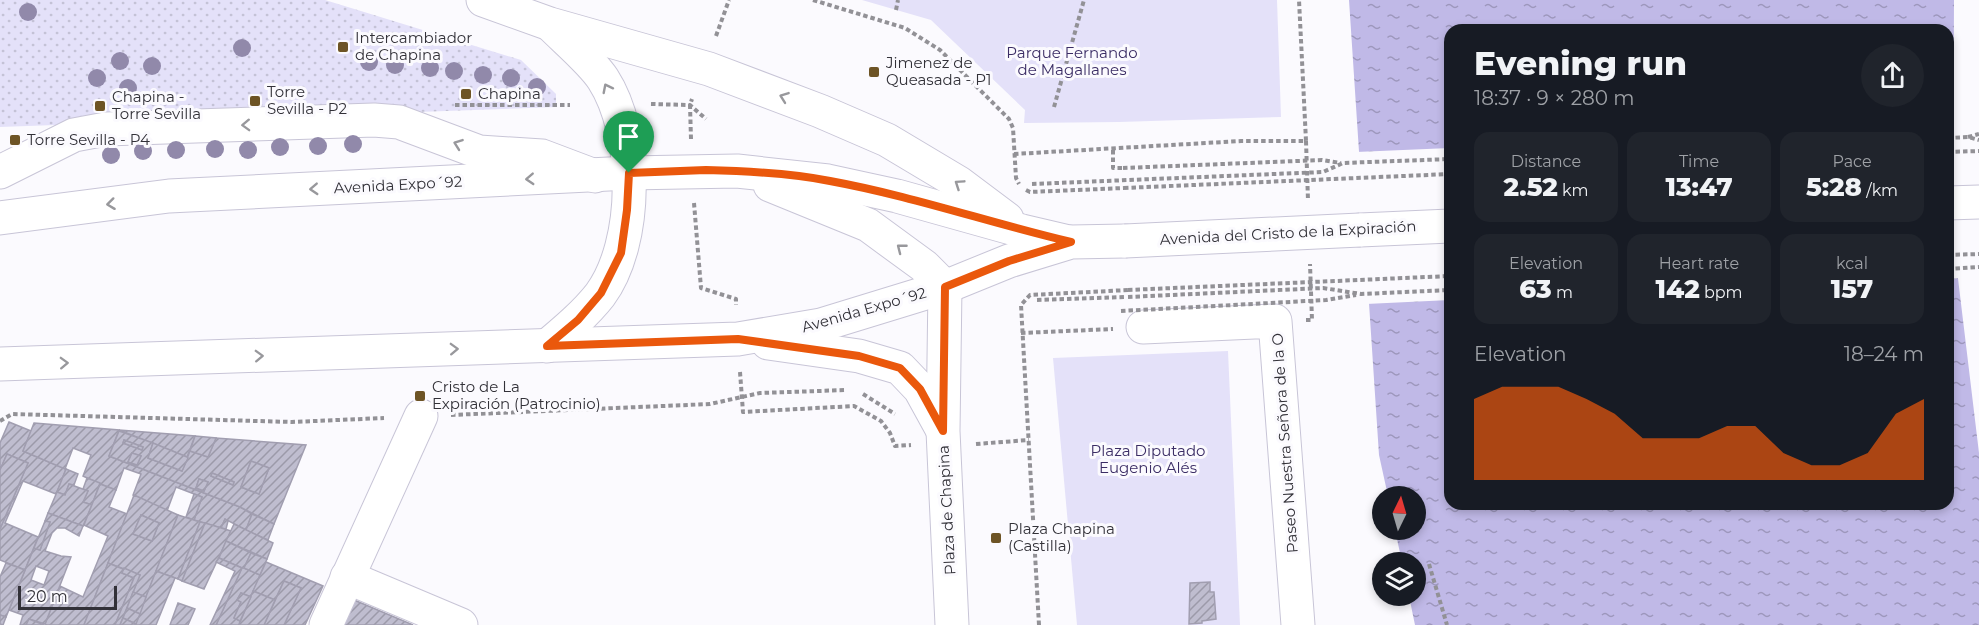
<!DOCTYPE html>
<html lang="en">
<head>
<meta charset="utf-8">
<style>
  :root { --surface:#171b24; --page:#20242c; --text:#f1f3f6; --muted:#9ea1a6; --accent:#ea580c }
  body { margin:0; font-family:Montserrat,sans-serif; background:var(--page); color:var(--text); height:100vh; display:flex; flex-direction:column; font-size:22px; white-space:nowrap }
  * { box-sizing:border-box; margin:0 }
  p { font-size:20px; color:var(--muted) }
  .icon { flex:none; width:33px; height:33px; fill:none; stroke:currentColor; stroke-width:2; stroke-linecap:round; stroke-linejoin:round }
  .map { position:relative; flex:1; overflow:hidden }
  .drawer { position:absolute; left:1444px; top:24px; width:510px; height:486px; display:flex; flex-direction:column; background:var(--surface); border-radius:18px; box-shadow:0 3px 9px #0003 }
  .drawer>* { flex:none }
  .needle { width:39px; rotate:5deg }
  .controls { position:absolute; left:1372px; top:486px; display:grid; gap:12px }
  .controls a { display:grid; place-items:center; width:54px; height:54px; border-radius:50%; background:var(--surface); box-shadow:0 3px 9px #0003; font-size:30px }
  .scale { position:absolute; left:18px; bottom:15px; width:99px; box-sizing:border-box; padding-left:6px; border:3px solid #323138; border-top:0; font-size:16px; line-height:21px; white-space:nowrap; color:#323138; -webkit-text-stroke:4px #fbfafe; paint-order:stroke }
  .pin { position:absolute; display:grid; place-items:center; width:51px; height:51px; color:#fff; margin:-62px -26px; border-radius:50% 50% 50% 0; rotate:-45deg; box-shadow:0 0 6px #0007 }
  .pin .icon { rotate:45deg }
  .round { display:grid; place-items:center; flex:none; width:63px; height:63px; border-radius:32px; background:var(--page) }
  .summary { display:flex; align-items:center; justify-content:space-between; height:102px; padding:0 30px }
  h1 { font-size:33px; font-weight:800; line-height:45px }
  .stats { display:grid; grid-template-columns:repeat(3,1fr); gap:9px; height:102px; padding:6px 30px }
  .stats div { display:grid; align-content:center; border-radius:15px; background:var(--page); text-align:center }
  .stats b { font-size:26px; font-weight:800 }
  .stats small { font-size:16px; font-weight:400 }
  .stats p { font-size:16px }
  .chart { height:168px; padding:12px 30px }
  .chart p { display:flex; justify-content:space-between }
  .chart svg { width:100%; height:108px; margin-top:6px; fill:var(--accent); opacity:.7 }
  .map>svg:first-child { display:block }
  .grass { fill:url(#grass-dots) }
  .park { fill:#e4e1f9 }
  .water { fill:url(#water-ripples); fill-rule:evenodd }
  .pier { fill:#fbfafe }
  .building { fill:url(#building-hatch); stroke:#a19eb0; stroke-width:1.5; fill-rule:evenodd }
  .lines { fill:none; stroke-linecap:round; stroke-linejoin:round }
  .minor-casing { stroke:#c8c5d7; stroke-width:35 }
  .major-casing { stroke:#c8c5d7; stroke-width:35 }
  .path { stroke:#929196; stroke-width:4; stroke-dasharray:4.5 3; stroke-linecap:butt }
  .minor { stroke:#fff; stroke-width:33 }
  .major { stroke:#fff; stroke-width:33 }
  .major-bridge-casing { stroke:#c8c5d7; stroke-width:35; stroke-linecap:butt }
  .path-bridge { stroke:#929196; stroke-width:4; stroke-dasharray:4.5 3; stroke-linecap:butt }
  .major-bridge { stroke:#fff; stroke-width:33 }
  .tree { fill:#9189aa }
  .oneway { stroke:#98989c }
  .route-casing { stroke:#fff; stroke-width:12 }
  .route { stroke:#ea580c; stroke-width:8 }
  .poi-dot { fill:#6d5425; stroke:#fbfafe; stroke-width:2 }
  .labels { text-anchor:middle; stroke-width:6; stroke-linejoin:round; paint-order:stroke }
  .poi-label { font-size:15px; fill:#323138; stroke:#fbfafe; text-anchor:start }
  .park-label { font-size:15px; fill:#3b2d65; stroke:#fbfafe }
  .street-label { font-size:15px; fill:#323138; stroke:#fbfafe }
</style>
</head>
<body>
<div class="map">
<svg width="1979" height="625" viewBox="0 0 1979 625">
  <defs>
    <pattern id="grass-dots" width="8" height="8" patternUnits="userSpaceOnUse" patternTransform="scale(1.5)"><rect width="8" height="8" fill="#e4e1f9"/><path d="M2 2h.1M6 6h.1" fill="none" stroke="#c4c2d6" stroke-width="1.8" stroke-linecap="round"/></pattern>
    <pattern id="water-ripples" width="26" height="14" patternUnits="userSpaceOnUse" patternTransform="scale(1.5)"><rect width="26" height="14" fill="#c0b9e7"/><path d="M2 4q2-2 4 0t4 0M15 11q2-2 4 0t4 0" fill="none" stroke="#9d97bc"/></pattern>
    <pattern id="building-hatch" width="6" height="6" patternUnits="userSpaceOnUse" patternTransform="scale(1.5)"><rect width="6" height="6" fill="#bfbdcf"/><path d="M-1 1l2-2M0 6l6-6M5 7l2-2" fill="none" stroke="#9c9aa9"/></pattern>
  </defs>
  <rect width="100%" height="100%" fill="#fbfafe"/>
  <!-- grass -->
  <path class="grass" d="M 0,0 L 325,0 L 521,60 L 556,94 L 556,107 L 0,127 Z"/>
  <!-- park -->
  <g class="park">
    <path d="M 862,0 L 1277,0 L 1281,117 L 1119,122 L 1024,123 L 1025,110 L 931,20 Z"/>
    <path d="M 1228,351 L 1240,625 L 1077,625 L 1053,358 Z"/>
  </g>
  <!-- water -->
  <path class="water" d="M 1349,0 L 1954,0 L 1953,237 L 1979,453 L 1979,625 L 1415,625 L 1409,596 L 1416,596 L 1416,562 L 1402,562 L 1395,530 L 1416,530 L 1416,496 L 1388,496 L 1379,455 ZM 1450,30 L 1948,30 L 1948,504 L 1450,504 Z"/>
  <!-- pier -->
  <g class="pier">
    <path d="M 1949,127 L 1956,127 L 1956,236 L 1961,278 L 1948,279 Z"/>
    <path d="M 1450,148 L 1450,300 L 1366,304 L 1356,152 Z"/>
  </g>
  <!-- building -->
  <g class="building">
    <path d="M 9,422 L 31,431 L 23,451 L 66,469 L 56,494 L 23,481 L 5,523 L 38,537 L 25,570 L 0,560 L 0,529 L 28,463 L 7,454 L 0,470 L 0,443 Z"/>
    <path d="M 34,423 L 119,430 L 109,456 L 240,507 L 252,514 L 246,530 L 225,519 L 221,528 L 194,520 L 202,497 L 176,487 L 167,511 L 133,495 L 141,474 L 124,468 L 116,490 L 100,484 L 83,476 L 91,455 L 73,448 L 65,469 L 23,451 Z"/>
    <path d="M 119,430 L 195,436 L 187,457 Z"/>
    <path d="M 119,431 L 153,443 L 148,458 L 182,471 L 190,451 L 208,457 L 216,438 L 306,445 L 274,524 L 240,507 L 109,456 ZM 124,440 L 143,447 L 142,450 L 123,443 ZM 132,453 L 141,456 L 137,465 L 128,462 ZM 251,461 L 269,468 L 259,494 L 241,487 ZM 212,473 L 234,482 L 233,485 L 211,476 ZM 199,479 L 208,482 L 204,491 L 196,488 Z"/>
    <path d="M 195,436 L 216,438 L 208,457 L 190,451 Z"/>
    <path d="M 124,440 L 143,447 L 142,450 L 123,443 Z"/>
    <path d="M 153,443 L 187,457 L 188,458 L 182,471 L 148,458 Z"/>
    <path d="M 132,453 L 141,456 L 137,465 L 128,462 Z"/>
    <path d="M 7,454 L 28,463 L 0,529 L 0,470 Z"/>
    <path d="M 251,461 L 269,468 L 259,494 L 241,487 Z"/>
    <path d="M 66,469 L 78,474 L 74,485 L 69,484 L 65,495 L 57,492 Z"/>
    <path d="M 212,473 L 234,482 L 233,485 L 211,476 Z"/>
    <path d="M 87,478 L 100,483 L 92,505 L 83,502 L 88,491 L 83,489 Z"/>
    <path d="M 199,479 L 208,482 L 204,491 L 196,488 Z"/>
    <path d="M 69,484 L 88,491 L 83,502 L 92,505 L 83,526 L 48,513 L 57,492 L 65,495 Z"/>
    <path d="M 100,484 L 116,490 L 109,507 L 127,514 L 84,625 L 47,625 L 45,624 L 60,586 L 83,597 L 108,536 L 84,525 Z"/>
    <path d="M 194,494 L 202,497 L 194,520 L 186,517 Z"/>
    <path d="M 134,495 L 178,515 L 146,597 L 133,592 L 140,575 L 108,563 ZM 141,515 L 159,523 L 152,541 L 133,534 Z"/>
    <path d="M 48,513 L 83,526 L 79,536 L 65,528 L 57,528 L 52,533 L 45,551 L 61,556 L 71,557 L 45,624 L 29,619 L 26,625 L 20,625 L 23,615 L 9,610 L 34,548 L 40,550 L 50,522 L 45,521 ZM 36,566 L 49,571 L 44,585 L 31,580 Z"/>
    <path d="M 252,514 L 274,524 L 268,540 L 246,530 Z"/>
    <path d="M 141,515 L 159,523 L 152,541 L 133,534 Z"/>
    <path d="M 178,515 L 200,522 L 178,579 L 156,571 Z"/>
    <path d="M 225,519 L 228,521 L 226,529 L 221,528 Z"/>
    <path d="M 45,521 L 50,522 L 40,550 L 34,548 Z"/>
    <path d="M 200,522 L 205,523 L 182,581 L 178,579 Z"/>
    <path d="M 205,523 L 231,531 L 204,589 L 182,581 Z"/>
    <path d="M 234,524 L 273,543 L 267,559 L 226,541 Z"/>
    <path d="M 226,541 L 251,553 L 244,568 L 260,575 L 251,597 L 241,593 L 237,600 L 241,602 L 234,618 L 240,621 L 239,625 L 216,625 L 242,568 L 219,558 Z"/>
    <path d="M 251,553 L 267,559 L 260,575 L 244,568 Z"/>
    <path d="M 219,558 L 242,568 L 216,625 L 210,625 L 235,571 L 216,562 Z"/>
    <path d="M 266,562 L 323,586 L 305,625 L 284,625 L 301,588 L 284,581 L 275,600 L 253,591 Z"/>
    <path d="M 6,563 L 25,570 L 6,617 L 0,615 L 0,577 Z"/>
    <path d="M 108,563 L 123,569 L 122,573 L 134,578 L 115,625 L 84,625 Z"/>
    <path d="M 124,568 L 140,575 L 120,625 L 115,625 L 134,578 L 122,573 Z"/>
    <path d="M 156,571 L 175,578 L 156,625 L 135,625 Z"/>
    <path d="M 284,581 L 301,588 L 284,625 L 264,625 Z"/>
    <path d="M 1210,582 L 1210,592 L 1214,592 L 1216,619 L 1202,621 L 1202,623 L 1189,624 L 1190,583 Z"/>
    <path d="M 253,591 L 275,600 L 264,625 L 239,625 Z"/>
    <path d="M 133,592 L 146,597 L 140,614 L 127,608 Z"/>
    <path d="M 241,593 L 251,597 L 240,621 L 234,618 L 241,602 L 237,600 Z"/>
    <path d="M 354,600 L 413,625 L 342,625 Z"/>
    <path d="M 178,603 L 195,609 L 188,625 L 170,625 Z"/>
    <path d="M 127,608 L 140,614 L 136,624 L 123,618 Z"/>
    <path d="M 0,615 L 6,617 L 3,625 L 0,624 Z"/>
    <path d="M 123,618 L 136,624 L 135,625 L 120,625 Z"/>
    <path d="M 29,619 L 44,625 L 26,625 Z"/>
  </g>
  <g class="lines">
    <!-- minor casing -->
    <g class="minor-casing">
      <g id="minor">
        <path d="M 0,172 L 74,135 L 106,129 L 374,120 L 399,122 L 479,152 L 542,156 L 595,176"/>
        <path d="M 1143,327 L 1275,321 L 1298,625"/>
        <path d="M 347,577 L 461,625"/>
        <path d="M 326,625 L 421,416"/>
      </g>
    </g>
    <!-- major casing -->
    <g class="major-casing">
      <g id="major">
        <path d="M 483,0 L 550,24 L 709,69 L 820,111 L 887,140 L 959,183 L 1007,219"/>
        <path d="M 770,185 L 868,225 L 924,266 L 945,287"/>
        <path d="M 1948,203 L 1979,202"/>
        <path d="M 0,218 L 169,196 L 629,173 L 737,171 L 828,181 L 897,196 L 1022,231 L 1069,242"/>
        <path d="M 1360,230 L 1450,226"/>
        <path d="M 945,287 L 943,431 L 952,625"/>
        <path d="M 768,343 L 859,356 L 900,368 L 920,389 L 942,429"/>
        <path d="M 547,346 C 566,330 585,314 600,295 C 639,242 638,133 603,79 C 593,63 566,40 552,26"/>
        <path d="M 0,364 L 738,339 L 821,325 L 945,287 L 1009,261 L 1071,242 L 1125,241"/>
      </g>
    </g>
    <!-- path -->
    <g class="path">
      <path d="M 813,0 L 905,28 L 940,50 L 1009,119 L 1013,128 L 1016,178 L 1019,184"/>
      <path d="M 896,10 L 898,0"/>
      <path d="M 716,36 L 729,0"/>
      <path d="M 651,104 L 690,105 L 706,119"/>
      <path d="M 455,105 L 570,105"/>
      <path d="M 1054,107 L 1084,0"/>
      <path d="M 1968,137 L 1979,134"/>
      <path d="M 1948,138 L 1968,137 L 1979,140"/>
      <path d="M 691,139 L 690,105 L 692,99"/>
      <path d="M 1306,141 L 1308,200"/>
      <path d="M 1113,150 L 1113,168 L 1123,168"/>
      <path d="M 1948,152 L 1979,151"/>
      <path d="M 1014,154 L 1241,141 L 1306,141 L 1299,0"/>
      <path d="M 1026,190 L 1030,192 L 1124,188"/>
      <path d="M 694,203 L 701,288 L 736,299 L 736,305"/>
      <path d="M 1948,255 L 1979,254"/>
      <path d="M 1948,269 L 1979,267"/>
      <path d="M 1037,300 L 1126,297"/>
      <path d="M 1306,320 L 1312,320 L 1310,264"/>
      <path d="M 1021,333 L 1113,329"/>
      <path d="M 740,372 L 743,412 L 854,406 L 881,421 L 890,433 L 895,446 L 911,445"/>
      <path d="M 863,394 L 895,414"/>
      <path d="M 451,415 L 710,404 L 760,393 L 847,390"/>
      <path d="M 0,421 L 12,414 L 292,422 L 384,418"/>
      <path d="M 976,444 L 1029,440"/>
      <path d="M 1429,564 L 1447,625"/>
      <path d="M 1039,625 L 1021,305 L 1030,295 L 1128,290"/>
    </g>
    <!-- minor -->
    <use href="#minor" class="minor"/>
    <!-- major -->
    <use href="#major" class="major"/>
    <!-- major-bridge casing -->
    <g class="major-bridge-casing">
      <path id="major-bridge" d="M 1125,241 L 1360,230"/>
    </g>
    <!-- path-bridge -->
    <g class="path-bridge">
      <path d="M 1123,168 L 1322,160 L 1341,163"/>
      <path d="M 1032,184 L 1323,172 L 1343,163 L 1450,159"/>
      <path d="M 1124,188 L 1450,174"/>
      <path d="M 1128,290 L 1450,276"/>
      <path d="M 1128,297 L 1323,288 L 1361,294 L 1450,290"/>
      <path d="M 1121,311 L 1326,300 L 1356,295"/>
    </g>
    <!-- major-bridge -->
    <use href="#major-bridge" class="major-bridge"/>
  </g>
  <!-- trees -->
  <g class="tree">
    <circle cx="28" cy="12" r="9"/>
    <circle cx="242" cy="48" r="9"/>
    <circle cx="120" cy="61" r="9"/>
    <circle cx="369" cy="62" r="9"/>
    <circle cx="395" cy="65" r="9"/>
    <circle cx="152" cy="66" r="9"/>
    <circle cx="430" cy="68" r="9"/>
    <circle cx="454" cy="71" r="9"/>
    <circle cx="483" cy="75" r="9"/>
    <circle cx="97" cy="78" r="9"/>
    <circle cx="511" cy="78" r="9"/>
    <circle cx="537" cy="87" r="9"/>
    <circle cx="128" cy="88" r="9"/>
    <circle cx="353" cy="144" r="9"/>
    <circle cx="318" cy="146" r="9"/>
    <circle cx="280" cy="147" r="9"/>
    <circle cx="215" cy="149" r="9"/>
    <circle cx="176" cy="150" r="9"/>
    <circle cx="248" cy="150" r="9"/>
    <circle cx="143" cy="151" r="9"/>
    <circle cx="111" cy="155" r="9"/>
  </g>
  <!-- one-way arrows -->
  <defs><path id="oneway-chevron" d="M-2-3.5L2.5 0L-2 3.5" fill="none" stroke-width="1.6" stroke-linecap="round" stroke-linejoin="round" transform="scale(1.5)"/></defs>
  <g class="oneway">
    <use href="#oneway-chevron" transform="translate(607 88) rotate(-117)"/>
    <use href="#oneway-chevron" transform="translate(784 97) rotate(-160)"/>
    <use href="#oneway-chevron" transform="translate(246 125) rotate(178)"/>
    <use href="#oneway-chevron" transform="translate(458 144) rotate(-160)"/>
    <use href="#oneway-chevron" transform="translate(530 179) rotate(177)"/>
    <use href="#oneway-chevron" transform="translate(959 184) rotate(-146)"/>
    <use href="#oneway-chevron" transform="translate(314 189) rotate(177)"/>
    <use href="#oneway-chevron" transform="translate(111 204) rotate(173)"/>
    <use href="#oneway-chevron" transform="translate(901 248) rotate(-142)"/>
    <use href="#oneway-chevron" transform="translate(454 349) rotate(-2)"/>
    <use href="#oneway-chevron" transform="translate(259 356) rotate(-2)"/>
    <use href="#oneway-chevron" transform="translate(64 363) rotate(-2)"/>
  </g>
  <g class="lines">
    <!-- route casing -->
    <g class="route-casing">
      <path id="route" d="M 706,170 C 747,171 790,173 830,181 C 912,196 990,223 1071,242 L 1009,261 L 945,287 L 943,431 L 920,389 L 900,368 L 859,356 L 738,339 L 547,346 L 578,320 L 601,293 L 621,253 L 627,210 L 629,173 Z"/>
    </g>
    <!-- route -->
    <use href="#route" class="route"/>
  </g>
  <!-- markers -->
  <g class="poi-dot">
    <rect x="337" y="41" width="12" height="12" rx="3"/>
    <rect x="868" y="66" width="12" height="12" rx="3"/>
    <rect x="460" y="88" width="12" height="12" rx="3"/>
    <rect x="249" y="95" width="12" height="12" rx="3"/>
    <rect x="94" y="100" width="12" height="12" rx="3"/>
    <rect x="9" y="134" width="12" height="12" rx="3"/>
    <rect x="414" y="390" width="12" height="12" rx="3"/>
    <rect x="990" y="532" width="12" height="12" rx="3"/>
  </g>
  <g class="labels">
    <!-- poi labels -->
    <g class="poi-label">
      <text x="355" y="43">Intercambiador<tspan x="355" dy="17">de Chapina</tspan></text>
      <text x="886" y="68">Jimenez de<tspan x="886" dy="17">Queasada - P1</tspan></text>
      <text x="267" y="97">Torre<tspan x="267" dy="17">Sevilla - P2</tspan></text>
      <text x="478" y="99">Chapina</text>
      <text x="112" y="102">Chapina -<tspan x="112" dy="17">Torre Sevilla</tspan></text>
      <text x="27" y="145">Torre Sevilla - P4</text>
      <text x="432" y="392">Cristo de La<tspan x="432" dy="17">Expiración (Patrocinio)</tspan></text>
      <text x="1008" y="534">Plaza Chapina<tspan x="1008" dy="17">(Castilla)</tspan></text>
    </g>
    <!-- park labels -->
    <g class="park-label">
      <text x="1072" y="58">Parque Fernando<tspan x="1072" dy="17">de Magallanes</tspan></text>
      <text x="1148" y="456">Plaza Diputado<tspan x="1148" dy="17">Eugenio Alés</tspan></text>
    </g>
    <!-- street labels -->
    <g class="street-label">
      <text transform="translate(398 185) rotate(-3)" y="5">Avenida Expo´92</text>
      <text transform="translate(1288 233) rotate(-3)" y="5">Avenida del Cristo de la Expiración</text>
      <text transform="translate(864 310) rotate(-16)" y="5">Avenida Expo´92</text>
      <text transform="translate(1285 443) rotate(-94)" y="5">Paseo Nuestra Señora de la O</text>
      <text transform="translate(947 510) rotate(-93)" y="5">Plaza de Chapina</text>
    </g>
  </g>
</svg>
<div class="controls">
<a><svg class="needle" viewBox="-14 -14 28 28"><path d="M0-13l5 13h-10z" fill="#e53935"/><path d="M0 13l5-13h-10z" fill="#9ea1a6"/></svg></a>
<a><svg class="icon" aria-label="layers" viewBox="0 0 24 24"><path d="M12 4l9 5-9 5-9-5zM3 14l9 5 9-5"/></svg></a>
</div>
<div class="scale">20 m</div>
<div class="pin" style="left:629px;top:173px;background:#1e9e55"><svg class="icon" aria-label="arrive" viewBox="0 0 24 24"><path d="M6 21V4h12l-3 4 3 4H6"/></svg></div>
<section class="drawer">
<div class="summary"><div><h1>Evening run</h1><p>18:37 · 9 × 280 m</p></div><a class="round"><svg class="icon" aria-label="share" viewBox="0 0 24 24"><path d="M12 15V3M7 8l5-5 5 5M5 13v7h14v-7"/></svg></a></div>
<div class="stats">
<div><p>Distance</p><b>2.52<small> km</small></b></div>
<div><p>Time</p><b>13:47</b></div>
<div><p>Pace</p><b>5:28<small> /km</small></b></div>
</div>
<div class="stats">
<div><p>Elevation</p><b>63<small> m</small></b></div>
<div><p>Heart rate</p><b>142<small> bpm</small></b></div>
<div><p>kcal</p><b>157</b></div>
</div>
<div class="chart"><p><span>Elevation</span>18–24 m</p>
<svg viewBox="0 0 160 44" preserveAspectRatio="none"><path d="M0 44V11L10 6L20 6L30 6L40 11L50 17L60 27L70 27L80 27L90 22L100 22L110 33L120 38L130 38L140 33L150 17L160 11V44z"/></svg>
</div>
</section>
</div>
</body>
</html>
